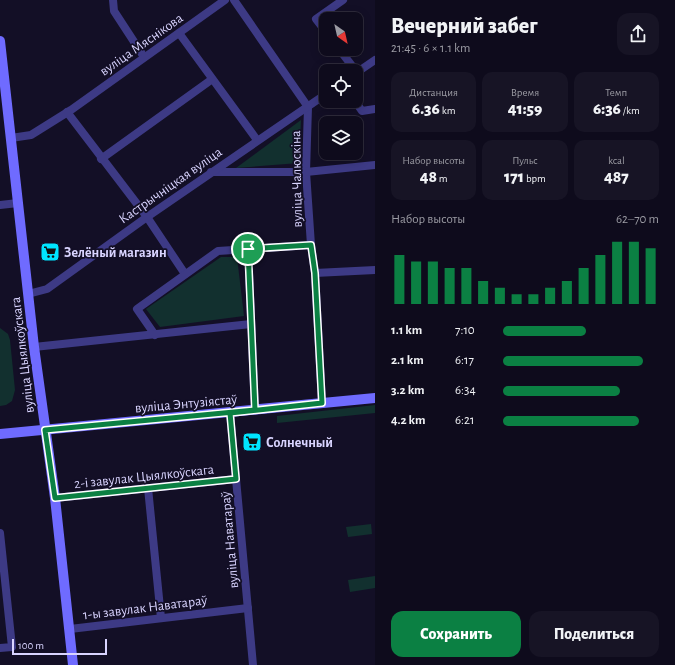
<!DOCTYPE html>
<html lang="ru">
<head>
<meta charset="utf-8">
<style>
  :root { --surface:#0e0b1c; --page:#171425; --text:#f1f3f6; --muted:#9b9ba3; --line:#2e2b3b; --accent:#0b8043 }
  body { margin:0; font-family:"Alegreya Sans",sans-serif; background:var(--page); color:var(--text); height:100vh; display:flex; flex-direction:column; font-size:15px; white-space:nowrap }
  * { box-sizing:border-box; margin:0 }
  p { font-size:13px; color:var(--muted) }
  .icon { flex:none; width:22px; height:22px; fill:none; stroke:currentColor; stroke-width:2; stroke-linecap:round; stroke-linejoin:round }
  .map { position:relative; flex:1; overflow:hidden }
  .details { display:flex; flex-direction:column; background:var(--surface); width:300px }
  .details>* { flex:none }
  .needle { width:26px; rotate:146deg }
  .buttons { position:absolute; left:319px; top:12px; display:grid; gap:8px }
  .buttons a { display:grid; place-items:center; width:44px; height:44px; border-radius:8px; background:var(--surface); box-shadow:0 2px 10px #0003,0 0 0 1px var(--line); font-size:20px }
  .scale { position:absolute; left:12px; bottom:10px; width:95px; box-sizing:border-box; padding-left:4px; border:2px solid #d9d4ff; border-top:0; font-size:11px; line-height:14px; white-space:nowrap; color:#d9d4ff; -webkit-text-stroke:3px #130f26; paint-order:stroke }
  .pin { position:absolute; display:grid; place-items:center; width:34px; height:34px; color:#fff; margin:-17px; border:2px solid #fff; border-radius:50%; box-shadow:0 1px 4px #0007 }
  .round { display:grid; place-items:center; flex:none; width:42px; height:42px; border-radius:12px; background:var(--page) }
  .headline { display:flex; align-items:center; justify-content:space-between; height:68px; padding:0 16px }
  h1 { font-size:22px; font-weight:800; line-height:30px }
  .stats { display:grid; grid-template-columns:repeat(3,1fr); gap:6px; height:68px; padding:4px 16px }
  .stats div { display:grid; align-content:center; border-radius:10px; background:var(--page); text-align:center }
  .stats b { font-size:17px; font-weight:800 }
  .stats small { font-size:11px; font-weight:400 }
  .stats p { font-size:11px }
  .chart { height:112px; padding:8px 16px }
  .chart p { display:flex; justify-content:space-between }
  .chart svg { width:100%; height:72px; margin-top:4px; stroke:var(--accent); stroke-width:6 }
  .cta { display:flex; gap:8px; margin-top:auto; padding:8px 16px }
  .cta a { flex:1; height:46px; border-radius:12px; background:var(--accent); color:#fff; font-size:16px; font-weight:800; line-height:46px; text-align:center }
  .cta a+a { background:var(--page); color:var(--text) }
  ul { padding:0 16px; list-style:none; font-size:13px }
  li { display:grid; grid-template-columns:64px 48px 1fr; align-items:center; height:30px }
  li i { height:10px; border-radius:5px; background:var(--accent) }
  main { display:flex; flex:1; min-height:0 }
  .map>svg:first-child { display:block }
  .green { fill:#12302f }
  .lines { fill:none; stroke-linecap:round; stroke-linejoin:round }
  .street { stroke:#3d3a85; stroke-width:8 }
  .secondary { stroke:#6f6bff; stroke-width:10 }
  .route-casing { stroke:#fff; stroke-width:8 }
  .route { stroke:#0b8043; stroke-width:5 }
  .labels { text-anchor:middle; stroke-width:3.5; stroke-linejoin:round; paint-order:stroke }
  .street-label { font-size:14px; fill:#d9d4ff; stroke:#130f26 }
  .poi-label { font-size:14px; font-weight:bold; fill:#d9d4ff; stroke:#130f26; text-anchor:start }
</style>
</head>
<body>
<main>
<div class="map">
<svg width="375" height="665" viewBox="0 0 375 665">
  <rect width="100%" height="100%" fill="#130f26"/>
  <!-- green -->
  <g class="green">
    <path d="M 301,120 L 299,163 L 236,168 Z"/>
    <path d="M 221,257 L 237,257 L 244,316 L 160,327 L 146,309 Z"/>
    <path d="M 0,328 L 8,334 L 10,340 L 15,390 L 12,401 L 6,405 L 0,406 Z"/>
    <path d="M 375,405 L 375,413 L 277,423 L 277,416 Z"/>
    <path d="M 371,524 L 372,534 L 348,537 L 346,527 Z"/>
    <path d="M 375,576 L 375,588 L 350,592 L 348,580 Z"/>
  </g>
  <g class="lines">
    <!-- street -->
    <g class="street">
      <path d="M 113,0 L 114,11 L 144,57"/>
      <path d="M 234,0 L 308,107 L 306,172 L 311,245 L 315,273 L 322,403"/>
      <path d="M 326,32 L 316,19 L 343,0"/>
      <path d="M 179,33 L 257,140"/>
      <path d="M 339,49 L 356,71"/>
      <path d="M 356,73 L 375,60"/>
      <path d="M 355,101 L 362,111 L 375,109"/>
      <path d="M 67,112 L 147,217 L 185,274"/>
      <path d="M 11,138 L 31,135 L 71,110 L 225,0"/>
      <path d="M 101,159 L 211,80"/>
      <path d="M 211,172 L 306,172 L 375,165"/>
      <path d="M 0,205 L 18,203"/>
      <path d="M 248,249 L 255,410"/>
      <path d="M 315,273 L 375,270"/>
      <path d="M 28,294 L 47,289 L 147,217 L 326,94"/>
      <path d="M 155,335 L 137,309 L 218,251 L 311,245"/>
      <path d="M 34,347 L 251,324"/>
      <path d="M 230,413 L 253,665"/>
      <path d="M 148,488 L 161,618"/>
      <path d="M 55,498 L 236,479"/>
      <path d="M 0,533 L 12,647 L 0,648"/>
      <path d="M 70,629 L 248,608"/>
    </g>
    <!-- secondary -->
    <g class="secondary">
      <path d="M 0,41 L 34,347 L 55,498 L 73,665"/>
      <path d="M 0,434 L 375,398"/>
    </g>
  </g>
  <g class="lines">
    <!-- route casing -->
    <g class="route-casing">
      <path id="route" d="M 248,249 L 255,410 L 45,430 L 55,498 L 236,479 L 230,413 L 322,403 L 315,273 L 311,245 L 248,249"/>
    </g>
    <!-- route -->
    <use href="#route" class="route"/>
  </g>
  <!-- icons -->
  <defs>
    <g id="supermarket-square" transform="scale(1)"><rect x="-9" y="-9" width="18" height="18" rx="4" fill="#00e5ff" stroke="#130f26"/><path d="M-6-5.5h2.5l.6 2H6L4.5 2H-2.5L-4.4-4H-6ZM-1.5 3.2a1.3 1.3 0 1 0 .1 0ZM3 3.2a1.3 1.3 0 1 0 .1 0Z" fill="#111"/></g>
  </defs>
  <g fill-rule="evenodd">
    <use href="#supermarket-square" x="50" y="252"/>
    <use href="#supermarket-square" x="252" y="442"/>
  </g>
  <g class="labels">
    <!-- street labels -->
    <g class="street-label">
      <text transform="translate(141 44) rotate(-35)" y="5">вуліца Мяснікова</text>
      <text transform="translate(296 179) rotate(-91)" y="5">вуліца Чалюскіна</text>
      <text transform="translate(170 185) rotate(-35)" y="5">Кастрычніцкая вуліца</text>
      <text transform="translate(22 355) rotate(-97)" y="5">вуліца Цыялкоўскага</text>
      <text transform="translate(186 403) rotate(-5)" y="5">вуліца Энтузіястаў</text>
      <text transform="translate(144 476) rotate(-6)" y="5">2-і завулак Цыялкоўскага</text>
      <text transform="translate(229 540) rotate(-95)" y="5">вуліца Наватараў</text>
      <text transform="translate(145 607) rotate(-7)" y="5">1-ы завулак Наватараў</text>
    </g>
    <!-- poi labels -->
    <g class="poi-label">
      <text x="64" y="257">Зелёный магазин</text>
      <text x="266" y="447">Солнечный</text>
    </g>
  </g>
</svg>
<div class="buttons">
<a><svg class="needle" viewBox="-14 -14 28 28"><path d="M0-13l5 13h-10z" fill="#e53935"/><path d="M0 13l5-13h-10z" fill="#9b9ba3"/></svg></a>
<a><svg class="icon" aria-label="locate" viewBox="0 0 24 24"><circle cx="12" cy="12" r="6"/><path d="M12 2v4M12 18v4M2 12h4M18 12h4"/></svg></a>
<a><svg class="icon" aria-label="layers" viewBox="0 0 24 24"><path d="M12 4l9 5-9 5-9-5zM3 14l9 5 9-5"/></svg></a>
</div>
<div class="scale">100 m</div>
<div class="pin" style="left:248px;top:249px;background:#1e9e55"><svg class="icon" aria-label="arrive" viewBox="0 0 24 24"><path d="M6 21V4h12l-3 4 3 4H6"/></svg></div>
</div>
<section class="details">
<div class="headline"><div><h1>Вечерний забег</h1><p>21:45 · 6 × 1.1 km</p></div><a class="round"><svg class="icon" aria-label="share" viewBox="0 0 24 24"><path d="M12 15V3M7 8l5-5 5 5M5 13v7h14v-7"/></svg></a></div>
<div class="stats">
<div><p>Дистанция</p><b>6.36<small> km</small></b></div>
<div><p>Время</p><b>41:59</b></div>
<div><p>Темп</p><b>6:36<small> /km</small></b></div>
</div>
<div class="stats">
<div><p>Набор высоты</p><b>48<small> m</small></b></div>
<div><p>Пульс</p><b>171<small> bpm</small></b></div>
<div><p>kcal</p><b>487</b></div>
</div>
<div class="chart"><p><span>Набор высоты</span>62–70 m</p>
<svg viewBox="0 0 160 44" preserveAspectRatio="none"><path d="M5 44V14M15 44V18M25 44V18M35 44V22M45 44V22M55 44V30M65 44V34M75 44V38M85 44V38M95 44V34M105 44V30M115 44V22M125 44V14M135 44V6M145 44V6M155 44V10"/></svg>
</div>
<ul>
<li><b>1.1 km</b>7:10<i style="width:53%"></i></li>
<li><b>2.1 km</b>6:17<i style="width:90%"></i></li>
<li><b>3.2 km</b>6:34<i style="width:75%"></i></li>
<li><b>4.2 km</b>6:21<i style="width:87%"></i></li>
</ul>
<div class="cta"><a>Сохранить</a><a>Поделиться</a></div>
</section>
</main>
</body>
</html>
